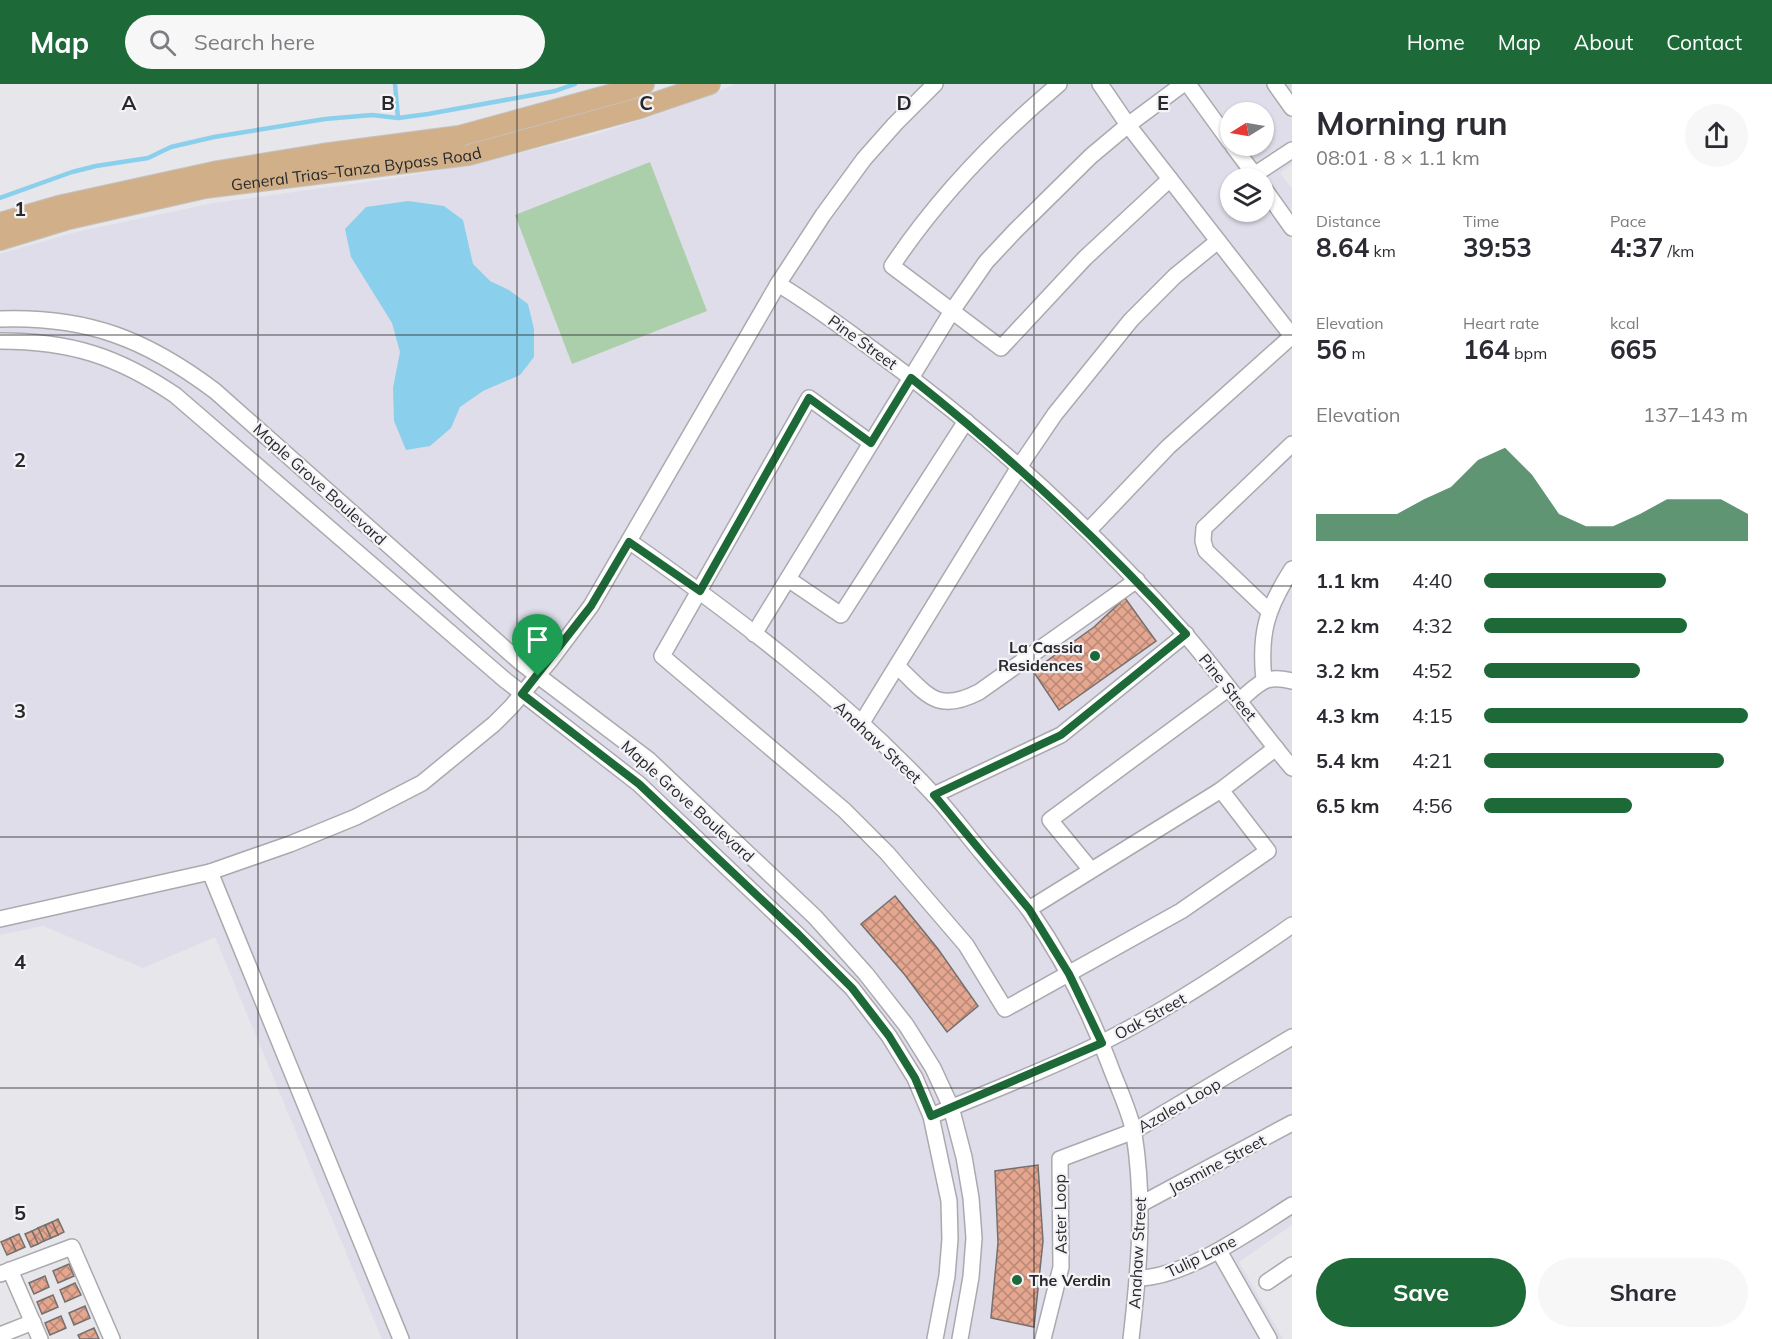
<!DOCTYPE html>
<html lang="en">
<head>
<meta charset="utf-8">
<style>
  :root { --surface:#fff; --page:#f7f7f7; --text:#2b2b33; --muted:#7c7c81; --accent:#1d6938 }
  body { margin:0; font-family:Mulish,sans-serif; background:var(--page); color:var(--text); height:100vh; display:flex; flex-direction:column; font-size:22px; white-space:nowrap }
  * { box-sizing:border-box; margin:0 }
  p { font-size:20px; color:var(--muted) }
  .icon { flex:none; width:33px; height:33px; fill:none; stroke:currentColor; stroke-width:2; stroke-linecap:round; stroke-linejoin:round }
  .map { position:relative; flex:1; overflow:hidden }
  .details { display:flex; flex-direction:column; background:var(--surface); width:480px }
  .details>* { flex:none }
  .needle { width:39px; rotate:259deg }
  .controls { position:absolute; left:1220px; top:18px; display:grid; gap:12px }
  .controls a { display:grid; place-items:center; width:54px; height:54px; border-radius:50%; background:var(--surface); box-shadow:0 2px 4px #0004; font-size:30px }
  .pin { position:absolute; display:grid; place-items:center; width:51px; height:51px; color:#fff; margin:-62px -26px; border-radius:50% 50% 50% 0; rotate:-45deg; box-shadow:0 0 6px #0007 }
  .pin .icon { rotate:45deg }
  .round { display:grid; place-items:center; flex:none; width:63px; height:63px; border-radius:32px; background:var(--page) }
  .summary { display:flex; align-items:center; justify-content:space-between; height:102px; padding:0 24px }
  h1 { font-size:33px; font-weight:700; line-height:45px }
  .metrics { display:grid; grid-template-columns:repeat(3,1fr); gap:9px; height:102px; padding:6px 24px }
  .metrics div { display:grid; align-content:center }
  .metrics b { font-size:26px; font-weight:700 }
  .metrics small { font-size:16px; font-weight:400 }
  .metrics p { font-size:16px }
  .chart { height:168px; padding:12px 24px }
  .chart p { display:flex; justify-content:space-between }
  .chart svg { width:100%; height:108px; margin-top:6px; fill:var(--accent); opacity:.7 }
  .button { display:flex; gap:12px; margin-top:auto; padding:12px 24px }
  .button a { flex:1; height:69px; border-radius:36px; background:var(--accent); color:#fff; font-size:24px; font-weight:700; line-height:69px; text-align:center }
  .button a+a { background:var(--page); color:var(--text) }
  ul { padding:0 24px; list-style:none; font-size:20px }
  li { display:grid; grid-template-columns:96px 72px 1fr; align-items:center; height:45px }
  li i { height:15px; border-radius:8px; background:var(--accent) }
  header { display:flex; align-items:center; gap:36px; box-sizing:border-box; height:84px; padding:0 30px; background:var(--accent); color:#fff }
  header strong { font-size:28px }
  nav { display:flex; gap:33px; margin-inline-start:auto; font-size:21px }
  .search { width:420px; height:54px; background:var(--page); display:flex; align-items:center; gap:15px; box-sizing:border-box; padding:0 21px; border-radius:33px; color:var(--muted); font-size:22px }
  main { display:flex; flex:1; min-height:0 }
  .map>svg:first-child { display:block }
  .built { fill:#dfdde9; fill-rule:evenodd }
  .park { fill:#accfab }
  .water { fill:#8ad0ec }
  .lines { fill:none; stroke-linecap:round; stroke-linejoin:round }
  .stream { stroke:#8ad0ec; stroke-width:4.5 }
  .building { fill:url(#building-cross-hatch); stroke:#74706f; stroke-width:1.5 }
  .minor-casing { stroke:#aaaaae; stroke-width:18 }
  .major-casing { stroke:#c3c3c4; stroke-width:22 }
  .minor { stroke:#fff; stroke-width:15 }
  .major { stroke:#d1b089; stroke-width:20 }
  .route-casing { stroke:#fff; stroke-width:12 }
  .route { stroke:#1d6938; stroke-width:8 }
  .grid { fill:none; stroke:#29292b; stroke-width:1.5; stroke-opacity:0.55 }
  .poi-dot { fill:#1d6938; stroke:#f4f4f8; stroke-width:2 }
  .labels { text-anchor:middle; stroke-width:4.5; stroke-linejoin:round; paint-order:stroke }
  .street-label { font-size:16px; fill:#29292b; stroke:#f4f4f8 }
  .poi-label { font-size:16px; font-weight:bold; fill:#29292b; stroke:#f4f4f8; text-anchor:end }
  .grid-label { font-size:20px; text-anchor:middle; font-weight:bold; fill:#29292b; stroke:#f4f4f8; stroke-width:4.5; stroke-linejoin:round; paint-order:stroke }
</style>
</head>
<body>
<header>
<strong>Map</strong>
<div class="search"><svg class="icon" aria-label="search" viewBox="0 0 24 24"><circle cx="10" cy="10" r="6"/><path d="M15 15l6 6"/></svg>Search here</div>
<nav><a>Home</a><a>Map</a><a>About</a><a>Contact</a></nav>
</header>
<main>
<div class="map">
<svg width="1292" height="1255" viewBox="0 0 1292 1255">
  <defs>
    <pattern id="building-cross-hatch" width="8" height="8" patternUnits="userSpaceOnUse" patternTransform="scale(1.5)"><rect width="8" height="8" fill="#e4a68f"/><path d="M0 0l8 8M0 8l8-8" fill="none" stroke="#b98775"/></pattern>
  </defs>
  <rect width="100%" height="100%" fill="#e7e6ea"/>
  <!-- built -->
  <path class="built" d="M 736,0 L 1292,0 L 1292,80 L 1280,89 L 1292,105 L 1292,1141 L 1239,1178 L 1283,1255 L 382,1255 L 215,853 L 143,884 L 43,842 L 0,851 L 0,170 L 76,148 L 214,119 L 389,95 L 476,80 L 600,49 L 668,27 ZM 1230,28 L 1263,28 L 1263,62 L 1230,62 ZM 1230,94 L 1263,94 L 1263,128 L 1230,128 Z"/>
  <!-- park -->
  <path class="park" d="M 650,78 L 707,227 L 572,280 L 515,131 Z"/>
  <!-- water -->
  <path class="water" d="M 408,117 L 444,122 L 463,136 L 473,180 L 490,197 L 509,206 L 528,220 L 534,245 L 534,273 L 520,291 L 483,307 L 460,323 L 451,344 L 430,362 L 406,366 L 394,337 L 393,304 L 400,268 L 392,239 L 351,173 L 345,145 L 366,123 Z"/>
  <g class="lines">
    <!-- stream -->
    <g class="stream">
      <path d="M 395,0 L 398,34"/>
      <path d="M 0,114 L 72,88 L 96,82 L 148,74 L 171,63 L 214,53 L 325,35 L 372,31 L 398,34 L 428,30 L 555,7 L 575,0"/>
    </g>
  </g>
  <!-- building -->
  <g class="building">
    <path d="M 1125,514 L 1156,557 L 1059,626 L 1033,587 L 1094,543 Z"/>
    <path d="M 895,812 L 938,865 L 978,922 L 947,948 L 905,891 L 861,840 Z"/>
    <path d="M 1038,1081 L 1043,1157 L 1034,1243 L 991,1234 L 998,1159 L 995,1087 Z"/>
    <path d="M 58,1135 L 64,1148 L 58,1151 L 52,1138 Z"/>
    <path d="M 52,1138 L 58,1151 L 51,1154 L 45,1141 Z"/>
    <path d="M 45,1141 L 51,1154 L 44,1157 L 38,1144 Z"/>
    <path d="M 38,1144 L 44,1157 L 38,1160 L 32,1147 Z"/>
    <path d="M 32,1147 L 38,1160 L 31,1163 L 25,1150 Z"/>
    <path d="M 19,1150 L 25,1163 L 16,1167 L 10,1154 Z"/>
    <path d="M 10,1154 L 16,1167 L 7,1171 L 1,1158 Z"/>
    <path d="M 69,1180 L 74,1192 L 58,1199 L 53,1187 Z"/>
    <path d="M 45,1192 L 49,1203 L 34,1210 L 29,1199 Z"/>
    <path d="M 75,1199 L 81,1211 L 65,1218 L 60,1206 Z"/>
    <path d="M 53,1211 L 58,1223 L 42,1230 L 37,1218 Z"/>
    <path d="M 85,1222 L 90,1234 L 74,1241 L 69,1229 Z"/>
    <path d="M 61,1232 L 66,1244 L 50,1251 L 45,1239 Z"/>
    <path d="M 94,1244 L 99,1255 L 80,1255 L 78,1251 Z"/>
  </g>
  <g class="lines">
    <!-- minor casing -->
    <g class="minor-casing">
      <g id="minor">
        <path d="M 1059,0 C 996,53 938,113 892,182 L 1001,264 L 1085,174 L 1170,95"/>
        <path d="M 1100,0 L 1128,41 L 1292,252"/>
        <path d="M 1188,0 L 1230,58"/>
        <path d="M 1275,0 L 1292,24"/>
        <path d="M 1233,62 L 1257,94"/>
        <path d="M 1254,91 L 1292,66"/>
        <path d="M 1263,103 L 1292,144"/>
        <path d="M 778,200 C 813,221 846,246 879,270 C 990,351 1093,445 1184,549 C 1222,592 1255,640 1292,684"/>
        <path d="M 0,235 C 87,232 146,255 215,307 L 520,578 L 649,676 L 815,833 L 866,890 L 906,941 L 933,984 L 951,1023 L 964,1073 L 971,1114 L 974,1154 L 971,1193 L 960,1255"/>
        <path d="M 0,257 C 70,257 117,272 175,311 L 505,596 L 639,700 L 798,851 L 852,904 L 889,952 L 915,994 L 931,1032 L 949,1117 L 950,1155 L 947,1192 L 935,1255"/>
        <path d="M 871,359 L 809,314 L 662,572 L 844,726 L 887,769 L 966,861 L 1005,925 L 1181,827 L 1268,767 L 1221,706"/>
        <path d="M 1088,447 L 1168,363 L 1292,252"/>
        <path d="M 629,457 C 737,533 844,614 934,711 C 951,729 966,750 982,769 C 998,788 1015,807 1030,827 C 1062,873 1089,926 1109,979 C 1116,999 1131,1029 1134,1050 C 1145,1118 1139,1186 1131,1255"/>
        <path d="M 788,495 L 841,531 L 966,337"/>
        <path d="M 1269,527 L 1206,467 L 1203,457 L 1204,444 L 1292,360"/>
        <path d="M 754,550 L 952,227 L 986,178 L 1015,147 L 1091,72 L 1128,41 L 1183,0"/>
        <path d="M 897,582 C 927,610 936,630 979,608 L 1137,496"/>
        <path d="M 1264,596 C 1259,549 1267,524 1292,485"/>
        <path d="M 1240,616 C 1260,599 1265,590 1292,597"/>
        <path d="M 861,640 L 1019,383 L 1055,330 L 1131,236 L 1175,192 L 1218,157"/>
        <path d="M 934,711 L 1061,651 L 1186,550"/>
        <path d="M 1091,786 L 1050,736 L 1229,604"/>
        <path d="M 210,788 L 401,1255"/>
        <path d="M 1029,825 L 1221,706 L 1276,664"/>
        <path d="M 0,835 L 210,788 L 290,760 L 356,733 L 422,699 L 494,640 L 511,623 L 549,578 L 591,522 L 778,200 L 823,131 L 864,75 L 895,40 L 935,0"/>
        <path d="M 931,1032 C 988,1008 1047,986 1103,958 C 1169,925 1231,884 1292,841"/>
        <path d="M 1141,1120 L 1292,1039"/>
        <path d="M 1219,1167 L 1269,1255"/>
        <path d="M 10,1186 L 40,1255"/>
        <path d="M 0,1190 L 72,1163 L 112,1255"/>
        <path d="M 1138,1194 C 1185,1194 1252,1146 1292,1121"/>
        <path d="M 1267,1198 L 1292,1181"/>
        <path d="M 0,1251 L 33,1238"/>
        <path d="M 1043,1255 L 1061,1183 L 1060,1075 L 1134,1047 L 1292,953"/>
      </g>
    </g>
    <!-- major casing -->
    <g class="major-casing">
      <g id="major">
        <path d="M 0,139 L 58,122 L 218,87 L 322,70 L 459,52 L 627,6 L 644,0"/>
        <path id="s1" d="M 0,156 L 69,135 L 205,104 L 469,71 L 637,25 L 710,0"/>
      </g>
    </g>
    <!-- minor -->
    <use href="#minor" class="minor"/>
    <!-- major -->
    <use href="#major" class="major"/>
  </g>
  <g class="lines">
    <!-- route casing -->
    <g class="route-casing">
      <path id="route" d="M 911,294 C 1012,374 1099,455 1186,550 L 1061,651 L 934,711 L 1029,825 L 1069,890 L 1102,959 L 931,1032 L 915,994 L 889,952 L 852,904 L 798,850 L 639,700 L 522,610 L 591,522 L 629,458 L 700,507 L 809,314 L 871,359 Z"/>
    </g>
    <!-- route -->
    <use href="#route" class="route"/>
  </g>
  <!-- grid -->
  <path class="grid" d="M 258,0 L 258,1255M 517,0 L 517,1255M 775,0 L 775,1255M 1034,0 L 1034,1255M 0,251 L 1292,251M 0,502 L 1292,502M 0,753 L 1292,753M 0,1004 L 1292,1004"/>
  <!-- markers -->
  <g class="poi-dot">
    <circle cx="1095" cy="572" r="6"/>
    <circle cx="1017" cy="1196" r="6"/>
  </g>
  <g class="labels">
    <!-- street labels -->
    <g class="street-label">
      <text dy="6" stroke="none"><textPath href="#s1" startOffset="364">General Trias–Tanza Bypass Road</textPath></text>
      <text transform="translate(863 258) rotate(36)" y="6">Pine Street</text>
      <text transform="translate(320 400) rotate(42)" y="6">Maple Grove Boulevard</text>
      <text transform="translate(1228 603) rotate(51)" y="6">Pine Street</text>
      <text transform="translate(878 658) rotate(43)" y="6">Anahaw Street</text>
      <text transform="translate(688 717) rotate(42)" y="6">Maple Grove Boulevard</text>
      <text transform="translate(1150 932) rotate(-29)" y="6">Oak Street</text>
      <text transform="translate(1179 1021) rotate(-30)" y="6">Azalea Loop</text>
      <text transform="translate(1217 1080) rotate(-28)" y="6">Jasmine Street</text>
      <text transform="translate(1060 1130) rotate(-91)" y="6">Aster Loop</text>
      <text transform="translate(1137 1169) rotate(-87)" y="6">Anahaw Street</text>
      <text transform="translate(1201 1172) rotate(-26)" y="6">Tulip Lane</text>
    </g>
    <!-- poi labels -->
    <g class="poi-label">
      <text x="1083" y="569">La Cassia<tspan x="1083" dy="18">Residences</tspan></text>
      <text x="1029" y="1202" text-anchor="start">The Verdin</text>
    </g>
  </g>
  <g class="grid-label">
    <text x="129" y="26">A</text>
    <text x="388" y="26">B</text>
    <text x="646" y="26">C</text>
    <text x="904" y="26">D</text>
    <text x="1163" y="26">E</text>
    <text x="20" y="132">1</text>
    <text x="20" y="383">2</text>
    <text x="20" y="634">3</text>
    <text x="20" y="885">4</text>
    <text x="20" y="1136">5</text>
  </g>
</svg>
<div class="controls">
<a><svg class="needle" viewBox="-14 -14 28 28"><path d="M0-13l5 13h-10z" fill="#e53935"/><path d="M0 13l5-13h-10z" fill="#7c7c81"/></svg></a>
<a><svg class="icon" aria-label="layers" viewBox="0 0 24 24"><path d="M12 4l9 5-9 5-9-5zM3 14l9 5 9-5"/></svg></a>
</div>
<div class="pin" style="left:538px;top:592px;background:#1e9e55"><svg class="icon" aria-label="arrive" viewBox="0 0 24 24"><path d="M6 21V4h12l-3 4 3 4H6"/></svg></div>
</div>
<section class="details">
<div class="summary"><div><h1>Morning run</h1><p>08:01 · 8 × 1.1 km</p></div><a class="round"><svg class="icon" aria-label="share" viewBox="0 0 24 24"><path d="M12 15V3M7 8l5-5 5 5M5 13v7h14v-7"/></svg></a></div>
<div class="metrics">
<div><p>Distance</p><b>8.64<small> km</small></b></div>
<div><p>Time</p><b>39:53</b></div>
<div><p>Pace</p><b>4:37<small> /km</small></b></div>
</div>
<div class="metrics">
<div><p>Elevation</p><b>56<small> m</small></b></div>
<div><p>Heart rate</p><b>164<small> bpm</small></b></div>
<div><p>kcal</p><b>665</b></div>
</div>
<div class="chart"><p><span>Elevation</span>137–143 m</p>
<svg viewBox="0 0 160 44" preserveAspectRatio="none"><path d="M0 44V33L10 33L20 33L30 33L40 27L50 22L60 11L70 6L80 17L90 33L100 38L110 38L120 33L130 27L140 27L150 27L160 33V44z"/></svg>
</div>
<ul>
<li><b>1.1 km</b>4:40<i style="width:69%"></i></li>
<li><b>2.2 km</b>4:32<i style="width:77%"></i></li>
<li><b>3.2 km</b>4:52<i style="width:59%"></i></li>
<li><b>4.3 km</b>4:15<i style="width:100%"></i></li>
<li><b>5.4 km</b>4:21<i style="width:91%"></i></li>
<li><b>6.5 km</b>4:56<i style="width:56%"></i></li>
</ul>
<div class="button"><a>Save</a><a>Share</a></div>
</section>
</main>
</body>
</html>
